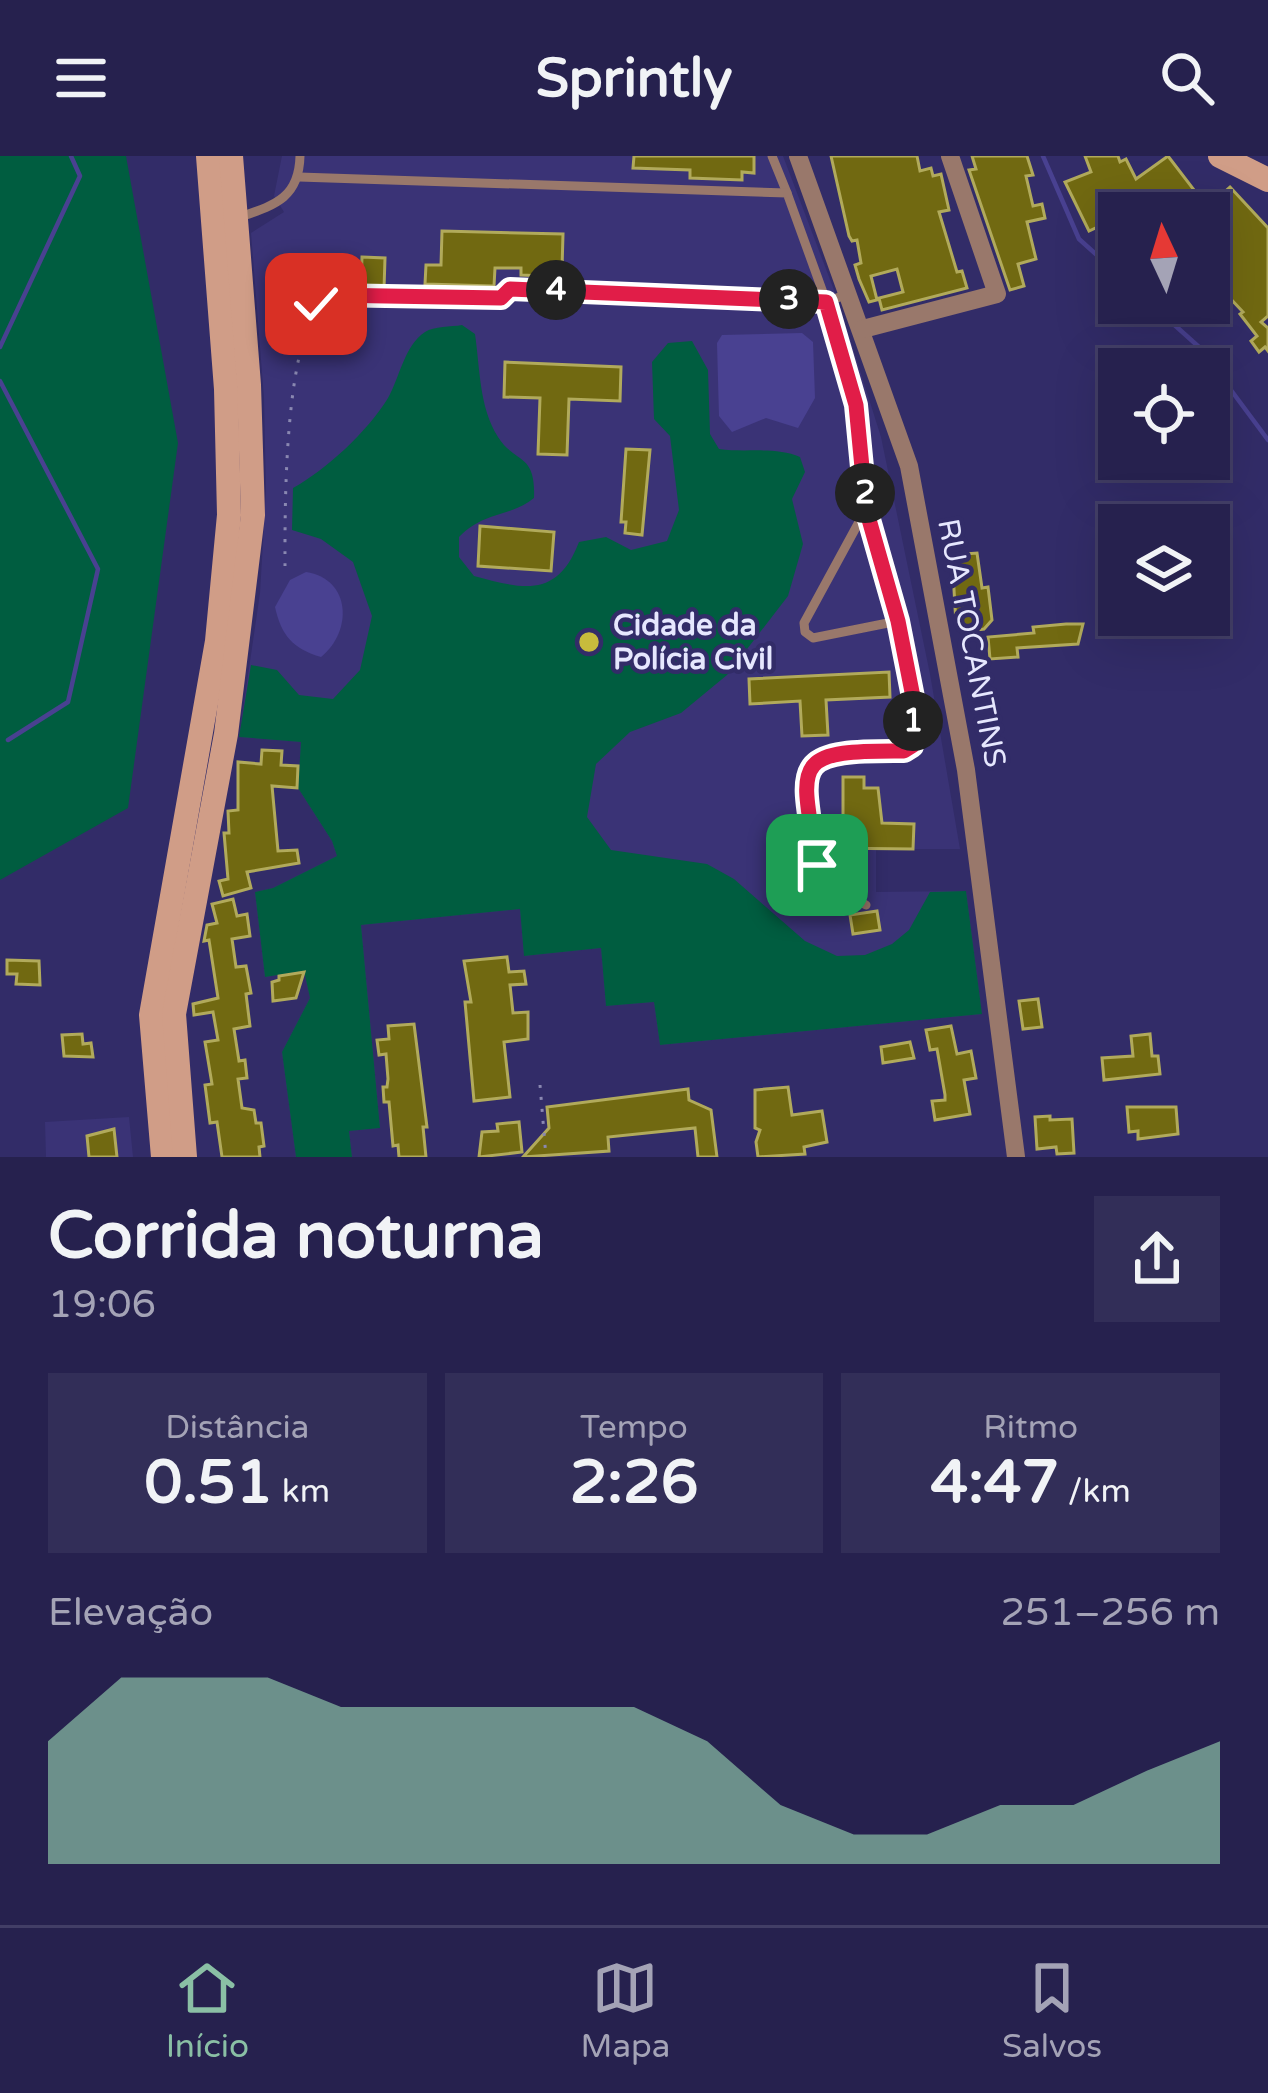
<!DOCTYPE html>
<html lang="pt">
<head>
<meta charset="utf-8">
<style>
  :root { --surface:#26214e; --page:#322e58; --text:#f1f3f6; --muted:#a4a3b6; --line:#423e66; --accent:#8abfa5 }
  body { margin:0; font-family:"Varela Round",sans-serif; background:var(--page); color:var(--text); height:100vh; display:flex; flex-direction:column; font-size:45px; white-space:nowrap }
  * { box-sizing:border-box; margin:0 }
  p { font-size:39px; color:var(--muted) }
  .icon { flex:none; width:66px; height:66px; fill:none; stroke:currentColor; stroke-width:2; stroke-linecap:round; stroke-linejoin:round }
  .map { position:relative; height:1001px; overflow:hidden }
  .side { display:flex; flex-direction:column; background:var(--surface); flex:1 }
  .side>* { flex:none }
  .needle { width:78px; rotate:356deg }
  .fabs { position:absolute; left:1098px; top:36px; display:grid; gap:24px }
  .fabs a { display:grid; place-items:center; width:132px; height:132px; border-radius:0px; background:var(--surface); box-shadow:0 12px 48px #0002,0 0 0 3px var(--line); font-size:60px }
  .pin { position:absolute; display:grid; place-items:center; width:102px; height:102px; color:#fff; margin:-51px; border-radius:24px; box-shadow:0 6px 18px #0006 }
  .km { position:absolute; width:60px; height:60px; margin:-30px; border-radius:50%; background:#222; color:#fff; font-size:33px; line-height:60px; text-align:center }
  .round { display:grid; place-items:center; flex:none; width:126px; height:126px; border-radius:0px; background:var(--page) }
  .headline { display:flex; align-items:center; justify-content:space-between; height:204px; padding:0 48px }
  h1 { font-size:66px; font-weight:800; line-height:90px }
  .stats { display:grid; grid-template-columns:repeat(3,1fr); gap:18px; height:204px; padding:12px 48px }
  .stats div { display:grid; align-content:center; border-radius:0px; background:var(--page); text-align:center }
  .stats b { font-size:60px; font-weight:800 }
  .stats small { font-size:33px; font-weight:400 }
  .stats p { font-size:33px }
  .chart { height:336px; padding:24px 48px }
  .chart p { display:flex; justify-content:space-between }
  .chart svg { width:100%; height:216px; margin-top:12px; fill:var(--accent); opacity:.7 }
  header { display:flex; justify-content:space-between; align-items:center; height:156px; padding:0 48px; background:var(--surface); font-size:54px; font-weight:800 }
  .dock { display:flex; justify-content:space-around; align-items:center; height:168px; border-top:3px solid var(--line); background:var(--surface); font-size:33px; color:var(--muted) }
  .dock a { display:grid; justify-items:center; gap:6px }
  .dock .on { color:var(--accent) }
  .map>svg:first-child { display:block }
  .built { fill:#3a3376 }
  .green { fill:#005d40 }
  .water { fill:#494191 }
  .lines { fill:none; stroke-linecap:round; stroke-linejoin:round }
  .stream { stroke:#494191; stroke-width:4.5 }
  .building { fill:#716911; stroke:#b1aa5b; stroke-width:3 }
  .path { stroke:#8a88b1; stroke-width:3; stroke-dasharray:3 9; stroke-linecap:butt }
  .lane { stroke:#99786b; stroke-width:9 }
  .street { stroke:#99786b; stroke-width:18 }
  .secondary { stroke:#d09d87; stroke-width:24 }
  .route-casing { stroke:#fff; stroke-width:24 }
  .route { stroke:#e11d48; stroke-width:15 }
  .poi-dot { fill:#c7bb3c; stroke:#322c68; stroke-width:4.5 }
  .labels { text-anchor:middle; stroke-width:9; stroke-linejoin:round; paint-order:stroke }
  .poi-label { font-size:30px; font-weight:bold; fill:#e6e7fe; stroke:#322c68; text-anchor:start }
  .street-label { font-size:30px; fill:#e6e7fe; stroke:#322c68 }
</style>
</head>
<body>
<header><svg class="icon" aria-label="menu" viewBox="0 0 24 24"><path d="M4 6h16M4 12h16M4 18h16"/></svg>Sprintly<svg class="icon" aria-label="search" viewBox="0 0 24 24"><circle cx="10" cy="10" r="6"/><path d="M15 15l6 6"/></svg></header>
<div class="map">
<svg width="1268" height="1001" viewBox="0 0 1268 1001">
  <rect width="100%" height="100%" fill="#322c68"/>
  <!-- built -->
  <g class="built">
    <path d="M 282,0 L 783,0 L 837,142 L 881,281 L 930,518 L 960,693 L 876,693 L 876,736 L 966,735 L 982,858 L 660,889 L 654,846 L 606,850 L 601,792 L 524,800 L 520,753 L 361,769 L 380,972 L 349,975 L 352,1001 L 296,1001 L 282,896 L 310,842 L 304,815 L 265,821 L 255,736 L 273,732 L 337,700 L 332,685 L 298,632 L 301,586 L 239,581 L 260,437 L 266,335 L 264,242 L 251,77 L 284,56 L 274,40 Z"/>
    <path d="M 129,961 L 133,1001 L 46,1001 L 45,966 Z"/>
  </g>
  <!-- green -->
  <g class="green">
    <path d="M 0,0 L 126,0 L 178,287 L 128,652 L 0,724 Z"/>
    <path d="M 462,169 L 475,178 C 480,212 479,251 498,281 C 515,308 536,296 534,342 C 509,362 486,354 459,381 L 459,401 L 474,420 C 523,433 557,443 579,386 L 606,381 L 631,394 L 667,385 L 679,354 L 670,280 L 654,263 L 652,206 L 668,187 L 692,185 L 708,214 L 710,278 L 719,293 C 746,297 776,290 800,301 L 805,316 L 792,343 L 803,388 L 788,440 L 727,519 L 681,557 L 630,576 L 596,608 L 587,661 L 611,694 L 707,708 L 734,723 L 805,785 L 837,800 L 865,799 L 892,788 L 909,774 L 930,736 L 966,735 L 982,858 L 660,889 L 654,846 L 606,850 L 601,792 L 524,800 L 520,753 L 361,769 L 380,972 L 349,975 L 352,1001 L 296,1001 L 282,896 L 310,842 L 304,815 L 265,821 L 255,736 L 273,732 L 337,700 L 332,685 L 298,632 L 301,586 L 239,581 L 251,509 L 277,514 L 299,539 L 333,543 L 360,514 L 372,460 L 353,406 L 321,383 L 292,374 L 293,332 C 326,314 368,275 388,242 C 400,221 404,190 425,176 C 434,170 451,171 462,169 Z"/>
  </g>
  <!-- water -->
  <g class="water">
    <path d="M 802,177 L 813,186 L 815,242 L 798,272 L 766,262 L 732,276 L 719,260 L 717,187 L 722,179 Z"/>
    <path d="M 306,416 C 351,423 353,475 321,501 C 293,493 281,479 275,451 L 290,424 Z"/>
  </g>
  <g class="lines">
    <!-- stream -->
    <g class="stream">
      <path d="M 1043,0 L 1079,83 L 1119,119"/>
      <path d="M 1150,147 L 1199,191 L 1268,284"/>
      <path d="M 0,191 L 80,20 L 71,0"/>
      <path d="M 0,225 L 98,413 L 68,546 L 8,584"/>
    </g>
  </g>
  <!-- building -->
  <g class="building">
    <path d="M 634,0 L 754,0 L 754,17 L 742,16 L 742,24 L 690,22 L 690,14 L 633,12 Z"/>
    <path d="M 831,0 L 917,0 L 920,15 L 931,12 L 933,20 L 941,18 L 949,54 L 939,56 L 957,116 L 962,115 L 967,132 L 882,154 L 879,142 L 903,136 L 897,113 L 871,120 L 877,144 L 869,146 L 859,123 L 855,109 L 861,107 L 857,84 L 852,85 L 849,80 Z"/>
    <path d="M 972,0 L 1027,0 L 1033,19 L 1026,20 L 1033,50 L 1042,48 L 1045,62 L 1027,66 L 1036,103 L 1018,108 L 1024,130 L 1010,134 L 969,14 L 976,13 Z"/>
    <path d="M 1085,0 L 1118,0 L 1120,6 L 1126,3 L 1136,23 L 1168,0 L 1204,47 L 1192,57 L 1159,57 L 1143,36 L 1123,48 L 1099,51 L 1106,67 L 1089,75 L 1065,26 L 1091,16 Z"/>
    <path d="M 1230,31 L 1268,72 L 1268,160 L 1261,166 L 1268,172 L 1268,195 L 1265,191 L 1259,196 L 1251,185 L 1257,180 L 1240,158 L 1243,156 L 1214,125 L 1229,112 L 1209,89 L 1209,50 Z"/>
    <path d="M 442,75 L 563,78 L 562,113 L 545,113 L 545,120 L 521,119 L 521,112 L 495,112 L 494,130 L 425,128 L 426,109 L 441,109 Z"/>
    <path d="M 362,101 L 385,102 L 384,133 L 361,132 Z"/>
    <path d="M 505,206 L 621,211 L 620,245 L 569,243 L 567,299 L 538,298 L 540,242 L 504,241 Z"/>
    <path d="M 626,293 L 650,294 L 642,379 L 625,377 L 626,366 L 621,366 Z"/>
    <path d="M 480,370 L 554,376 L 551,415 L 478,410 Z"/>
    <path d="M 977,397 L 982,432 L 988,431 L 992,464 L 984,473 L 962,476 L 956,468 L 952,399 Z"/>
    <path d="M 1066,468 L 1083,468 L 1078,488 L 1017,492 L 1018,501 L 990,503 L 988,481 L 1034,477 L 1033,471 Z"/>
    <path d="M 889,516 L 890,541 L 826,544 L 828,579 L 802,580 L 800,545 L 750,548 L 749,523 Z"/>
    <path d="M 262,594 L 282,595 L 281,609 L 298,610 L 297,632 L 272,630 L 278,695 L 297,694 L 299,707 L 247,716 L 251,732 L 223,740 L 219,725 L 228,723 L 224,677 L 229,677 L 228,655 L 238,654 L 238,606 L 261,608 Z"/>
    <path d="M 843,621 L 864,621 L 864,632 L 878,632 L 882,667 L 914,668 L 913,693 L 824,692 L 820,670 L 843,670 Z"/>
    <path d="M 233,743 L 237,760 L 247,758 L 250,780 L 232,783 L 236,811 L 246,810 L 251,837 L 246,838 L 250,870 L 234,873 L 239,905 L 245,904 L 247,922 L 238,923 L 242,952 L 254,954 L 256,967 L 261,967 L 264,990 L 259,991 L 260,1001 L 222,1001 L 217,966 L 210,967 L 205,929 L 212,928 L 205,886 L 218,884 L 213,856 L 194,859 L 193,848 L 218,842 L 209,784 L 204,785 L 207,769 L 217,767 L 212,748 Z"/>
    <path d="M 877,755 L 880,774 L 853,778 L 850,759 Z"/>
    <path d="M 507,801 L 509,816 L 524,815 L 526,828 L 510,829 L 513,857 L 528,856 L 528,883 L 504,886 L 510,941 L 474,945 L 465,846 L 471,846 L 464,805 Z"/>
    <path d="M 7,804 L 39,805 L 40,829 L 16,828 L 17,818 L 7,818 Z"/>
    <path d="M 304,816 L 296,842 L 273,845 L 272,826 L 279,824 L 279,820 Z"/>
    <path d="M 1038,843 L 1042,871 L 1023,873 L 1019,845 Z"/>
    <path d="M 414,868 L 427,971 L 423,971 L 426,1001 L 399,1001 L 398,989 L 393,990 L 389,946 L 384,946 L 383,931 L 387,931 L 388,923 L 386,898 L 379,899 L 377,884 L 389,883 L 388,870 Z"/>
    <path d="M 951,870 L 957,898 L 971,895 L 976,922 L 964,924 L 970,958 L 935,964 L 932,945 L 945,944 L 945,939 L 937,893 L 930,894 L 926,874 Z"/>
    <path d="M 82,878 L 83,888 L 91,887 L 93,901 L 64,900 L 62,879 Z"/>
    <path d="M 1150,878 L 1152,900 L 1158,900 L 1160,918 L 1104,924 L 1102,902 L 1133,900 L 1131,880 Z"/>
    <path d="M 910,886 L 914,902 L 883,907 L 881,891 Z"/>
    <path d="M 788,931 L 792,959 L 822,955 L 827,986 L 804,991 L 805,998 L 758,1001 L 756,986 L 760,974 L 755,972 L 755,934 Z"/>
    <path d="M 688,933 L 689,944 L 711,954 L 717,1001 L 698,1001 L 695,972 L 608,981 L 609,995 L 523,1001 L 549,972 L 547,951 Z"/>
    <path d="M 1127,951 L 1176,951 L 1178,978 L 1138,983 L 1138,975 L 1129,976 Z"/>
    <path d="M 1050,960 L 1050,964 L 1072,963 L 1074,997 L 1057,998 L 1056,991 L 1037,993 L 1035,961 Z"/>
    <path d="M 519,966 L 522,996 L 479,1001 L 482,976 L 498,975 L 497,968 Z"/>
    <path d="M 114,973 L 117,1001 L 89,1001 L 87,980 Z"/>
  </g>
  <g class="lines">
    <!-- path -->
    <g class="path">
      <path d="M 285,410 C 285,355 283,169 329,139 L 501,142"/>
      <path d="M 540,929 L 546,1001"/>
    </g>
    <!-- lane -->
    <g class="lane">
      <path d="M 772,0 L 787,37"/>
      <path d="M 299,21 L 787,37 L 838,178 L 856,249 L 866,353 L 804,467 L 805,476 L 813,482 L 898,465 L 913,541 L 912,590 L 904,595 C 867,595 830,588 805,620 C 805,676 813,723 866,749"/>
      <path d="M 240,61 C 275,49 299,42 300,0"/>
      <path d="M 510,133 L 826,146 L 845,139"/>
      <path d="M 866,353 L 898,465"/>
    </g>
    <!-- street -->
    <g class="street">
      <path d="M 798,0 L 909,310 L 966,614 L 1016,1001"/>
      <path d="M 863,173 L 997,138 L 950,0"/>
    </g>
    <!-- secondary -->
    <g class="secondary">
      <path d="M 1220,0 L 1268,24"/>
      <path d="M 163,1001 L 151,859 L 217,485 L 229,359 L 226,233 L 208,0"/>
      <path d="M 185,1001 L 174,858 L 226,578 L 253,359 L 249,229 L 231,0"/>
    </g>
  </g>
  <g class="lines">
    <!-- route casing -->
    <g class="route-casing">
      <path id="route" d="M 316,148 L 329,139 L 501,142 L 510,133 L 826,146 L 856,249 L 866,353 L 898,465 L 913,541 L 912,590 L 904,595 C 788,594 801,606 817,709"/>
    </g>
    <!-- route -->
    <use href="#route" class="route"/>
  </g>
  <!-- markers -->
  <circle class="poi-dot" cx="589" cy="486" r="12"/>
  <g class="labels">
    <!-- poi labels -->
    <g class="poi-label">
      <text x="613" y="479">Cidade da<tspan x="613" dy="34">Polícia Civil</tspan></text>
    </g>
    <!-- street labels -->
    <g class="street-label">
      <text transform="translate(972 487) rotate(79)" y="10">RUA TOCANTINS</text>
    </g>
  </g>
</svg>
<div class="fabs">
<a><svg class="needle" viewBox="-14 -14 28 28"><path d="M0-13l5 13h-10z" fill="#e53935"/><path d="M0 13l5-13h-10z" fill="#a4a3b6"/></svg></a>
<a><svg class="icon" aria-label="locate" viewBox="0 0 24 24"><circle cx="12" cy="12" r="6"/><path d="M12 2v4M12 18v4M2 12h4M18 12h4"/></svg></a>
<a><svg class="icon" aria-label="layers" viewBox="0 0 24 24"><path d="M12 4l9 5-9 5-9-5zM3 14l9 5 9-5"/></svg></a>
</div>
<div class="pin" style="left:817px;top:709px;background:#1e9e55"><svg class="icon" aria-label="arrive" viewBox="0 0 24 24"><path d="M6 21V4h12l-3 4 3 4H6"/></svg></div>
<div class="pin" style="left:316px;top:148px;background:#d93025"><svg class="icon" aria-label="check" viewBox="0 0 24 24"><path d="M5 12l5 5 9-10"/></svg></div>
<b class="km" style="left:913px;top:565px">1</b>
<b class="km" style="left:865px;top:337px">2</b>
<b class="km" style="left:789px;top:143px">3</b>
<b class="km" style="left:556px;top:134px">4</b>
</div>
<section class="side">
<div class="headline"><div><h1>Corrida noturna</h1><p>19:06</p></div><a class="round"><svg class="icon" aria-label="share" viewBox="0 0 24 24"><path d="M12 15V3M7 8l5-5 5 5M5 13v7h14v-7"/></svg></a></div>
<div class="stats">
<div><p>Distância</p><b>0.51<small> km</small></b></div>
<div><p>Tempo</p><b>2:26</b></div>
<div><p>Ritmo</p><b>4:47<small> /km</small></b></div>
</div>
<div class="chart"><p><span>Elevação</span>251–256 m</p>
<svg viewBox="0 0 160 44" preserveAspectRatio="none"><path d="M0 44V19L10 6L20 6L30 6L40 12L50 12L60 12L70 12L80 12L90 19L100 32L110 38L120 38L130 32L140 32L150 25L160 19V44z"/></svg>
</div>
</section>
<nav class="dock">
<a class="on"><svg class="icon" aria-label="home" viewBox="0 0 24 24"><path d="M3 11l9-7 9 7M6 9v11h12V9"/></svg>Início</a>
<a><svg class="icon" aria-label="map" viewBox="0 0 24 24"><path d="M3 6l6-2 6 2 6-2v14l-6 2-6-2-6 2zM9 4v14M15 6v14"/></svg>Mapa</a>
<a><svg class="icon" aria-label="saved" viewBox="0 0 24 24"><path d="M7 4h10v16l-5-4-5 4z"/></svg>Salvos</a>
</nav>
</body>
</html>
